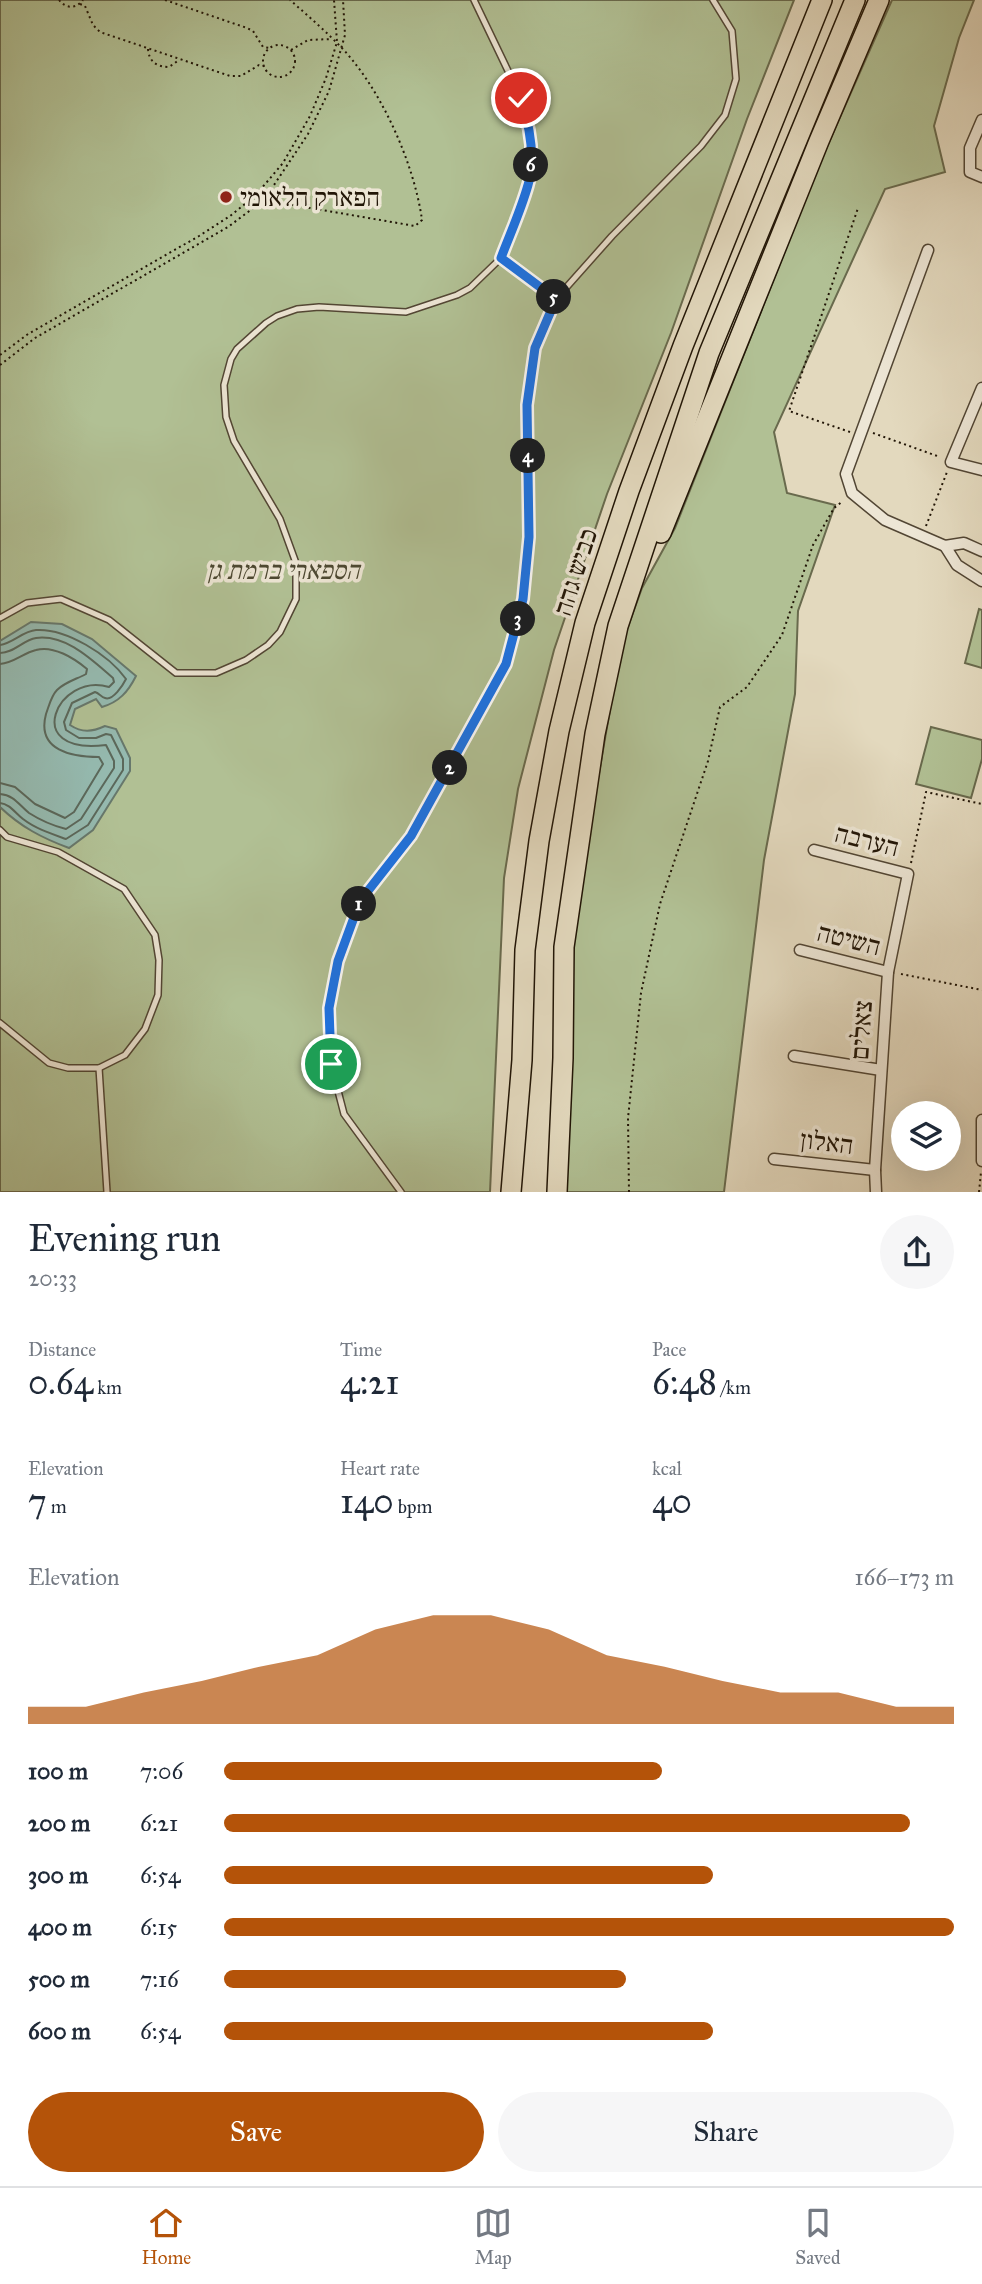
<!DOCTYPE html>
<html lang="en">
<head>
<meta charset="utf-8">
<style>
  :root { --surface:#fff; --page:#f6f6f7; --text:#1f2937; --muted:#747a83; --line:#e0e1e3; --accent:#b45309 }
  body { margin:0; font-family:"IM FELL Great Primer","Frank Ruhl Libre",serif; background:var(--page); color:var(--text); height:100vh; display:flex; flex-direction:column; font-size:26px; white-space:nowrap }
  * { box-sizing:border-box; margin:0 }
  p { font-size:23px; color:var(--muted) }
  .icon { flex:none; width:38px; height:38px; fill:none; stroke:currentColor; stroke-width:2; stroke-linecap:round; stroke-linejoin:round }
  .map { position:relative; height:1192px; overflow:hidden }
  .details { display:flex; flex-direction:column; background:var(--surface); flex:1 }
  .details>* { flex:none }
  .fabs { position:absolute; left:891px; top:1101px; display:grid; gap:14px }
  .fabs a { display:grid; place-items:center; width:70px; height:70px; border-radius:50%; background:var(--surface); box-shadow:0 7px 28px #0002; font-size:35px }
  .pin { position:absolute; display:grid; place-items:center; width:60px; height:60px; color:#fff; margin:-30px; border:4px solid #fff; border-radius:50%; box-shadow:0 2px 7px #0007 }
  .km { position:absolute; width:35px; height:35px; margin:-18px; border-radius:50%; background:#222; color:#fff; font-size:19px; line-height:35px; text-align:center }
  .round { display:grid; place-items:center; flex:none; width:74px; height:74px; border-radius:37px; background:var(--page) }
  .head { display:flex; align-items:center; justify-content:space-between; height:119px; padding:0 28px }
  h1 { font-size:38px; font-weight:600; line-height:52px }
  .figures { display:grid; grid-template-columns:repeat(3,1fr); gap:10px; height:119px; padding:7px 28px }
  .figures div { display:grid; align-content:center }
  .figures b { font-size:35px; font-weight:600 }
  .figures small { font-size:19px; font-weight:400 }
  .figures p { font-size:19px }
  .chart { height:196px; padding:14px 28px }
  .chart p { display:flex; justify-content:space-between }
  .chart svg { width:100%; height:126px; margin-top:7px; fill:var(--accent); opacity:.7 }
  .cta { display:flex; gap:14px; margin-top:auto; padding:14px 28px }
  .cta a { flex:1; height:80px; border-radius:42px; background:var(--accent); color:#fff; font-size:28px; font-weight:600; line-height:80px; text-align:center }
  .cta a+a { background:var(--page); color:var(--text) }
  ul { padding:0 28px; list-style:none; font-size:23px }
  li { display:grid; grid-template-columns:112px 84px 1fr; align-items:center; height:52px }
  li i { height:18px; border-radius:9px; background:var(--accent) }
  .tab-bar { display:flex; justify-content:space-around; align-items:center; height:98px; border-top:2px solid var(--line); background:var(--surface); font-size:19px; color:var(--muted) }
  .tab-bar a { display:grid; justify-items:center; gap:4px }
  .tab-bar .selected { color:var(--accent) }
  .map>svg:first-child { display:block }
  .green { fill:#b1c094; stroke:#696a4d; stroke-width:2 }
  .water { fill:#95bab0; stroke:#67786c; stroke-width:2 }
  .lines { fill:none; stroke-linecap:round; stroke-linejoin:round }
  .shore { stroke:#5b685b; stroke-width:2 }
  .lane-casing { stroke:#524634; stroke-width:8 }
  .street-casing { stroke:#524634; stroke-width:13 }
  .highway-casing { stroke:#211506; stroke-width:22 }
  .path { stroke:#211506; stroke-width:2; stroke-dasharray:2 3.5; stroke-linecap:butt }
  .lane { stroke:#ede6d5; stroke-width:5 }
  .street { stroke:#ede6d5; stroke-width:10 }
  .highway { stroke:#e3d9be; stroke-width:19 }
  .route-casing { stroke:#fff; stroke-width:14 }
  .route { stroke:#1a73e8; stroke-width:9 }
  .poi-dot { fill:#8f2418; stroke:#ede6d5; stroke-width:2.5 }
  .labels { text-anchor:middle; stroke-width:7; stroke-linejoin:round; paint-order:stroke }
  .poi-label { font-size:26px; fill:#211506; stroke:#ede6d5; text-anchor:start }
  .park-label { font-size:26px; font-style:italic; fill:#4c4831; stroke:#ede6d5 }
  .street-label { font-size:26px; fill:#211506; stroke:#ede6d5 }
</style>
</head>
<body>
<div class="map">
<svg width="982" height="1192" viewBox="0 0 982 1192">
  <rect width="100%" height="100%" fill="#e3d9be"/>
  <filter id="stains"><feTurbulence type="fractalNoise" baseFrequency=".00286" numOctaves="4"/><feColorMatrix values="0 0 0 0 .2 0 0 0 0 .09 0 0 0 0 .02 0 0 0 .5 -.17"/></filter>
  <radialGradient id="worn" r=".72"><stop offset=".6" stop-color="#630" stop-opacity="0"/><stop offset="1" stop-color="#630" stop-opacity=".3"/></radialGradient>
  <!-- green -->
  <g class="green">
    <path d="M 0,0 L 794,0 L 747,119 L 671,333 L 607,494 L 554,650 L 518,789 L 504,878 L 490,1192 L 0,1192 Z"/>
    <path d="M 892,0 L 974,0 L 959,38 L 934,126 L 945,172 L 885,189 L 774,432 L 787,493 L 835,505 L 798,611 L 795,694 L 764,860 L 724,1192 L 565,1192 L 567,1101 L 573,984 L 573,924 L 621,646 L 642,588 L 675,528 L 821,160 Z"/>
    <path d="M 979,609 L 982,610 L 982,668 L 965,663 Z"/>
    <path d="M 931,727 L 982,740 L 982,759 L 971,798 L 916,784 Z"/>
  </g>
  <!-- water -->
  <path class="water" d="M 31,622 L 62,624 L 92,639 L 136,676 C 128,692 119,702 102,707 L 96,699 L 75,709 L 70,725 C 82,733 92,732 105,726 L 116,729 L 130,758 L 130,771 L 93,830 L 69,848 C 42,838 21,827 0,807 L 0,641 Z"/>
  <g class="lines">
    <!-- shore -->
    <g class="shore">
      <path d="M 0,645 C 13,643 23,631 36,630 C 66,628 109,655 126,679 C 123,685 113,701 105,698 C 101,697 99,693 95,692 L 72,703 L 64,722 L 66,730 L 79,738 L 96,738 L 106,734 L 111,735 L 123,759 L 123,770 L 88,825 L 66,839 C 52,834 36,829 23,819 C 15,813 10,804 0,803"/>
      <path d="M 0,653 C 14,653 23,640 36,638 C 66,634 92,660 113,678 L 114,682 L 109,687 C 58,671 19,756 106,745 L 114,761 L 114,768 L 81,819 L 66,829 C 54,826 40,820 29,813 C 19,805 14,795 0,794"/>
      <path d="M 0,664 C 14,663 23,653 36,650 C 53,645 74,658 87,669 L 86,674 C 77,679 65,682 57,690 C 51,696 49,706 46,714 C 36,751 73,757 99,757 L 103,764 L 74,812 L 65,818 L 35,804 L 15,787 L 0,783"/>
    </g>
    <!-- lane casing -->
    <g class="lane-casing">
      <g id="lane">
        <path d="M 501,258 L 556,299"/>
        <path d="M 0,618 L 27,603 L 61,599 L 109,620 L 176,673 L 216,673 L 246,660 L 268,645 L 280,632 L 296,599 L 296,563 L 280,519 L 234,441 L 226,417 L 224,385 L 231,359 L 237,349 L 266,323 L 277,316 L 297,309 L 319,307 L 406,312 L 457,295 L 470,288 L 501,258 L 529,184 L 531,168 L 527,118 L 521,98 L 474,0"/>
        <path d="M 0,830 L 7,837 L 58,852 L 124,889 L 155,935 L 159,960 L 158,995 L 145,1029 L 125,1055 L 99,1068 L 68,1068 L 49,1063 L 0,1023"/>
        <path d="M 99,1068 L 107,1192"/>
        <path d="M 401,1192 L 344,1114 L 331,1064 L 329,1008 L 338,961 L 360,900 L 411,836 L 506,664 L 523,599 L 529,537 L 527,406 L 535,348 L 556,299 L 612,236 L 701,146 L 725,115 L 736,79 L 732,31 L 713,0"/>
      </g>
    </g>
    <!-- street casing -->
    <g class="street-casing">
      <g id="street">
        <path d="M 982,120 L 970,148 L 970,172 L 982,177"/>
        <path d="M 928,250 L 846,474 L 852,493 L 885,520 L 945,546 L 964,543 L 982,551"/>
        <path d="M 982,388 L 951,462 L 982,470"/>
        <path d="M 945,546 L 957,565 L 982,581"/>
        <path d="M 814,850 L 908,874 L 888,972 L 875,1170 L 876,1192"/>
        <path d="M 800,950 L 888,972"/>
        <path d="M 794,1056 L 881,1070"/>
        <path d="M 774,1159 L 875,1170"/>
        <path d="M 982,1161 L 982,1120"/>
      </g>
    </g>
    <!-- highway casing -->
    <g class="highway-casing">
      <g id="highway">
        <path d="M 661,533 L 819,141 L 879,0"/>
        <path d="M 511,1192 L 522,1060 L 525,950 L 539,841 L 559,731 L 585,623 L 629,491 L 683,346 L 822,0"/>
        <path d="M 557,1192 L 563,1058 L 564,947 L 595,734 L 618,626 L 709,353 L 855,0"/>
      </g>
    </g>
    <!-- path -->
    <g class="path">
      <path d="M 59,0 C 66,9 76,9 83,0"/>
      <path d="M 165,0 L 247,28 L 253,31 L 263,47 L 270,48"/>
      <path d="M 80,4 L 85,6 L 93,25 L 100,32 L 230,76 L 241,76 L 259,65 L 264,66"/>
      <circle cx="279" cy="61" r="16"/>
      <path d="M 148,49 C 149,62 157,67 169,67 L 179,60"/>
      <path d="M 291,50 L 308,40 L 332,39"/>
      <path d="M 255,196 L 264,200 L 415,226 L 422,220 C 414,162 379,84 337,43 C 322,28 306,14 290,0"/>
      <path d="M 0,355 L 28,334 L 199,236 L 230,216 L 255,196 L 283,163 L 310,116 L 326,78 L 337,42 L 334,0"/>
      <path d="M 0,365 L 35,338 L 228,227 L 264,200 L 308,134 L 329,91 L 345,35 L 343,0"/>
      <path d="M 850,432 L 789,411 L 858,208"/>
      <path d="M 873,433 L 940,457"/>
      <path d="M 926,526 L 947,472"/>
      <path d="M 911,863 L 926,792 L 982,804"/>
      <path d="M 901,974 L 982,990"/>
      <path d="M 629,1192 L 628,1118 L 641,993 L 660,904 L 708,761 L 720,707 L 747,687 L 782,635 L 813,545 L 834,508 L 843,501"/>
      <path d="M 979,1192 L 981,1172"/>
    </g>
    <!-- lane -->
    <use href="#lane" class="lane"/>
    <!-- street -->
    <use href="#street" class="street"/>
    <!-- highway -->
    <use href="#highway" class="highway"/>
  </g>
  <g class="lines">
    <!-- route casing -->
    <g class="route-casing">
      <path id="route" d="M 331,1064 L 329,1008 L 338,961 L 360,901 L 411,836 L 506,664 L 523,599 L 529,537 L 527,405 L 535,348 L 556,299 L 501,258 C 510,234 521,210 528,185 C 536,159 529,124 521,98"/>
    </g>
    <!-- route -->
    <use href="#route" class="route"/>
  </g>
  <!-- markers -->
  <circle class="poi-dot" cx="226" cy="197" r="7"/>
  <g class="labels">
    <!-- poi labels -->
    <g class="poi-label">
      <text x="240" y="206">הפארק הלאומי</text>
    </g>
    <!-- park labels -->
    <g class="park-label">
      <text x="283" y="579">הספארי ברמת גן</text>
    </g>
    <!-- street labels -->
    <g class="street-label">
      <text transform="translate(575 572) rotate(-72)" y="9">כביש גהה</text>
      <text transform="translate(867 840) rotate(14)" y="9">הערבה</text>
      <text transform="translate(849 939) rotate(14)" y="9">השיטה</text>
      <text transform="translate(861 1030) rotate(-86)" y="9">צאלים</text>
      <text transform="translate(827 1142) rotate(7)" y="9">האלון</text>
    </g>
  </g>
  <rect width="100%" height="100%" filter="url(#stains)"/>
  <rect width="100%" height="100%" fill="url(#worn)"/>
</svg>
<div class="fabs">
<a><svg class="icon" aria-label="layers" viewBox="0 0 24 24"><path d="M12 4l9 5-9 5-9-5zM3 14l9 5 9-5"/></svg></a>
</div>
<div class="pin" style="left:331px;top:1064px;background:#1e9e55"><svg class="icon" aria-label="arrive" viewBox="0 0 24 24"><path d="M6 21V4h12l-3 4 3 4H6"/></svg></div>
<div class="pin" style="left:521px;top:98px;background:#d93025"><svg class="icon" aria-label="check" viewBox="0 0 24 24"><path d="M5 12l5 5 9-10"/></svg></div>
<b class="km" style="left:359px;top:904px">1</b>
<b class="km" style="left:450px;top:768px">2</b>
<b class="km" style="left:518px;top:619px">3</b>
<b class="km" style="left:528px;top:456px">4</b>
<b class="km" style="left:554px;top:297px">5</b>
<b class="km" style="left:531px;top:165px">6</b>
</div>
<section class="details">
<div class="head"><div><h1>Evening run</h1><p>20:33</p></div><a class="round"><svg class="icon" aria-label="share" viewBox="0 0 24 24"><path d="M12 15V3M7 8l5-5 5 5M5 13v7h14v-7"/></svg></a></div>
<div class="figures">
<div><p>Distance</p><b>0.64<small> km</small></b></div>
<div><p>Time</p><b>4:21</b></div>
<div><p>Pace</p><b>6:48<small> /km</small></b></div>
</div>
<div class="figures">
<div><p>Elevation</p><b>7<small> m</small></b></div>
<div><p>Heart rate</p><b>140<small> bpm</small></b></div>
<div><p>kcal</p><b>40</b></div>
</div>
<div class="chart"><p><span>Elevation</span>166–173 m</p>
<svg viewBox="0 0 160 44" preserveAspectRatio="none"><path d="M0 44V38L10 38L20 33L30 29L40 24L50 20L60 11L70 6L80 6L90 11L100 20L110 24L120 29L130 33L140 33L150 38L160 38V44z"/></svg>
</div>
<ul>
<li><b>100 m</b>7:06<i style="width:60%"></i></li>
<li><b>200 m</b>6:21<i style="width:94%"></i></li>
<li><b>300 m</b>6:54<i style="width:67%"></i></li>
<li><b>400 m</b>6:15<i style="width:100%"></i></li>
<li><b>500 m</b>7:16<i style="width:55%"></i></li>
<li><b>600 m</b>6:54<i style="width:67%"></i></li>
</ul>
<div class="cta"><a>Save</a><a>Share</a></div>
</section>
<nav class="tab-bar">
<a class="selected"><svg class="icon" aria-label="home" viewBox="0 0 24 24"><path d="M3 11l9-7 9 7M6 9v11h12V9"/></svg>Home</a>
<a><svg class="icon" aria-label="map" viewBox="0 0 24 24"><path d="M3 6l6-2 6 2 6-2v14l-6 2-6-2-6 2zM9 4v14M15 6v14"/></svg>Map</a>
<a><svg class="icon" aria-label="saved" viewBox="0 0 24 24"><path d="M7 4h10v16l-5-4-5 4z"/></svg>Saved</a>
</nav>
</body>
</html>
